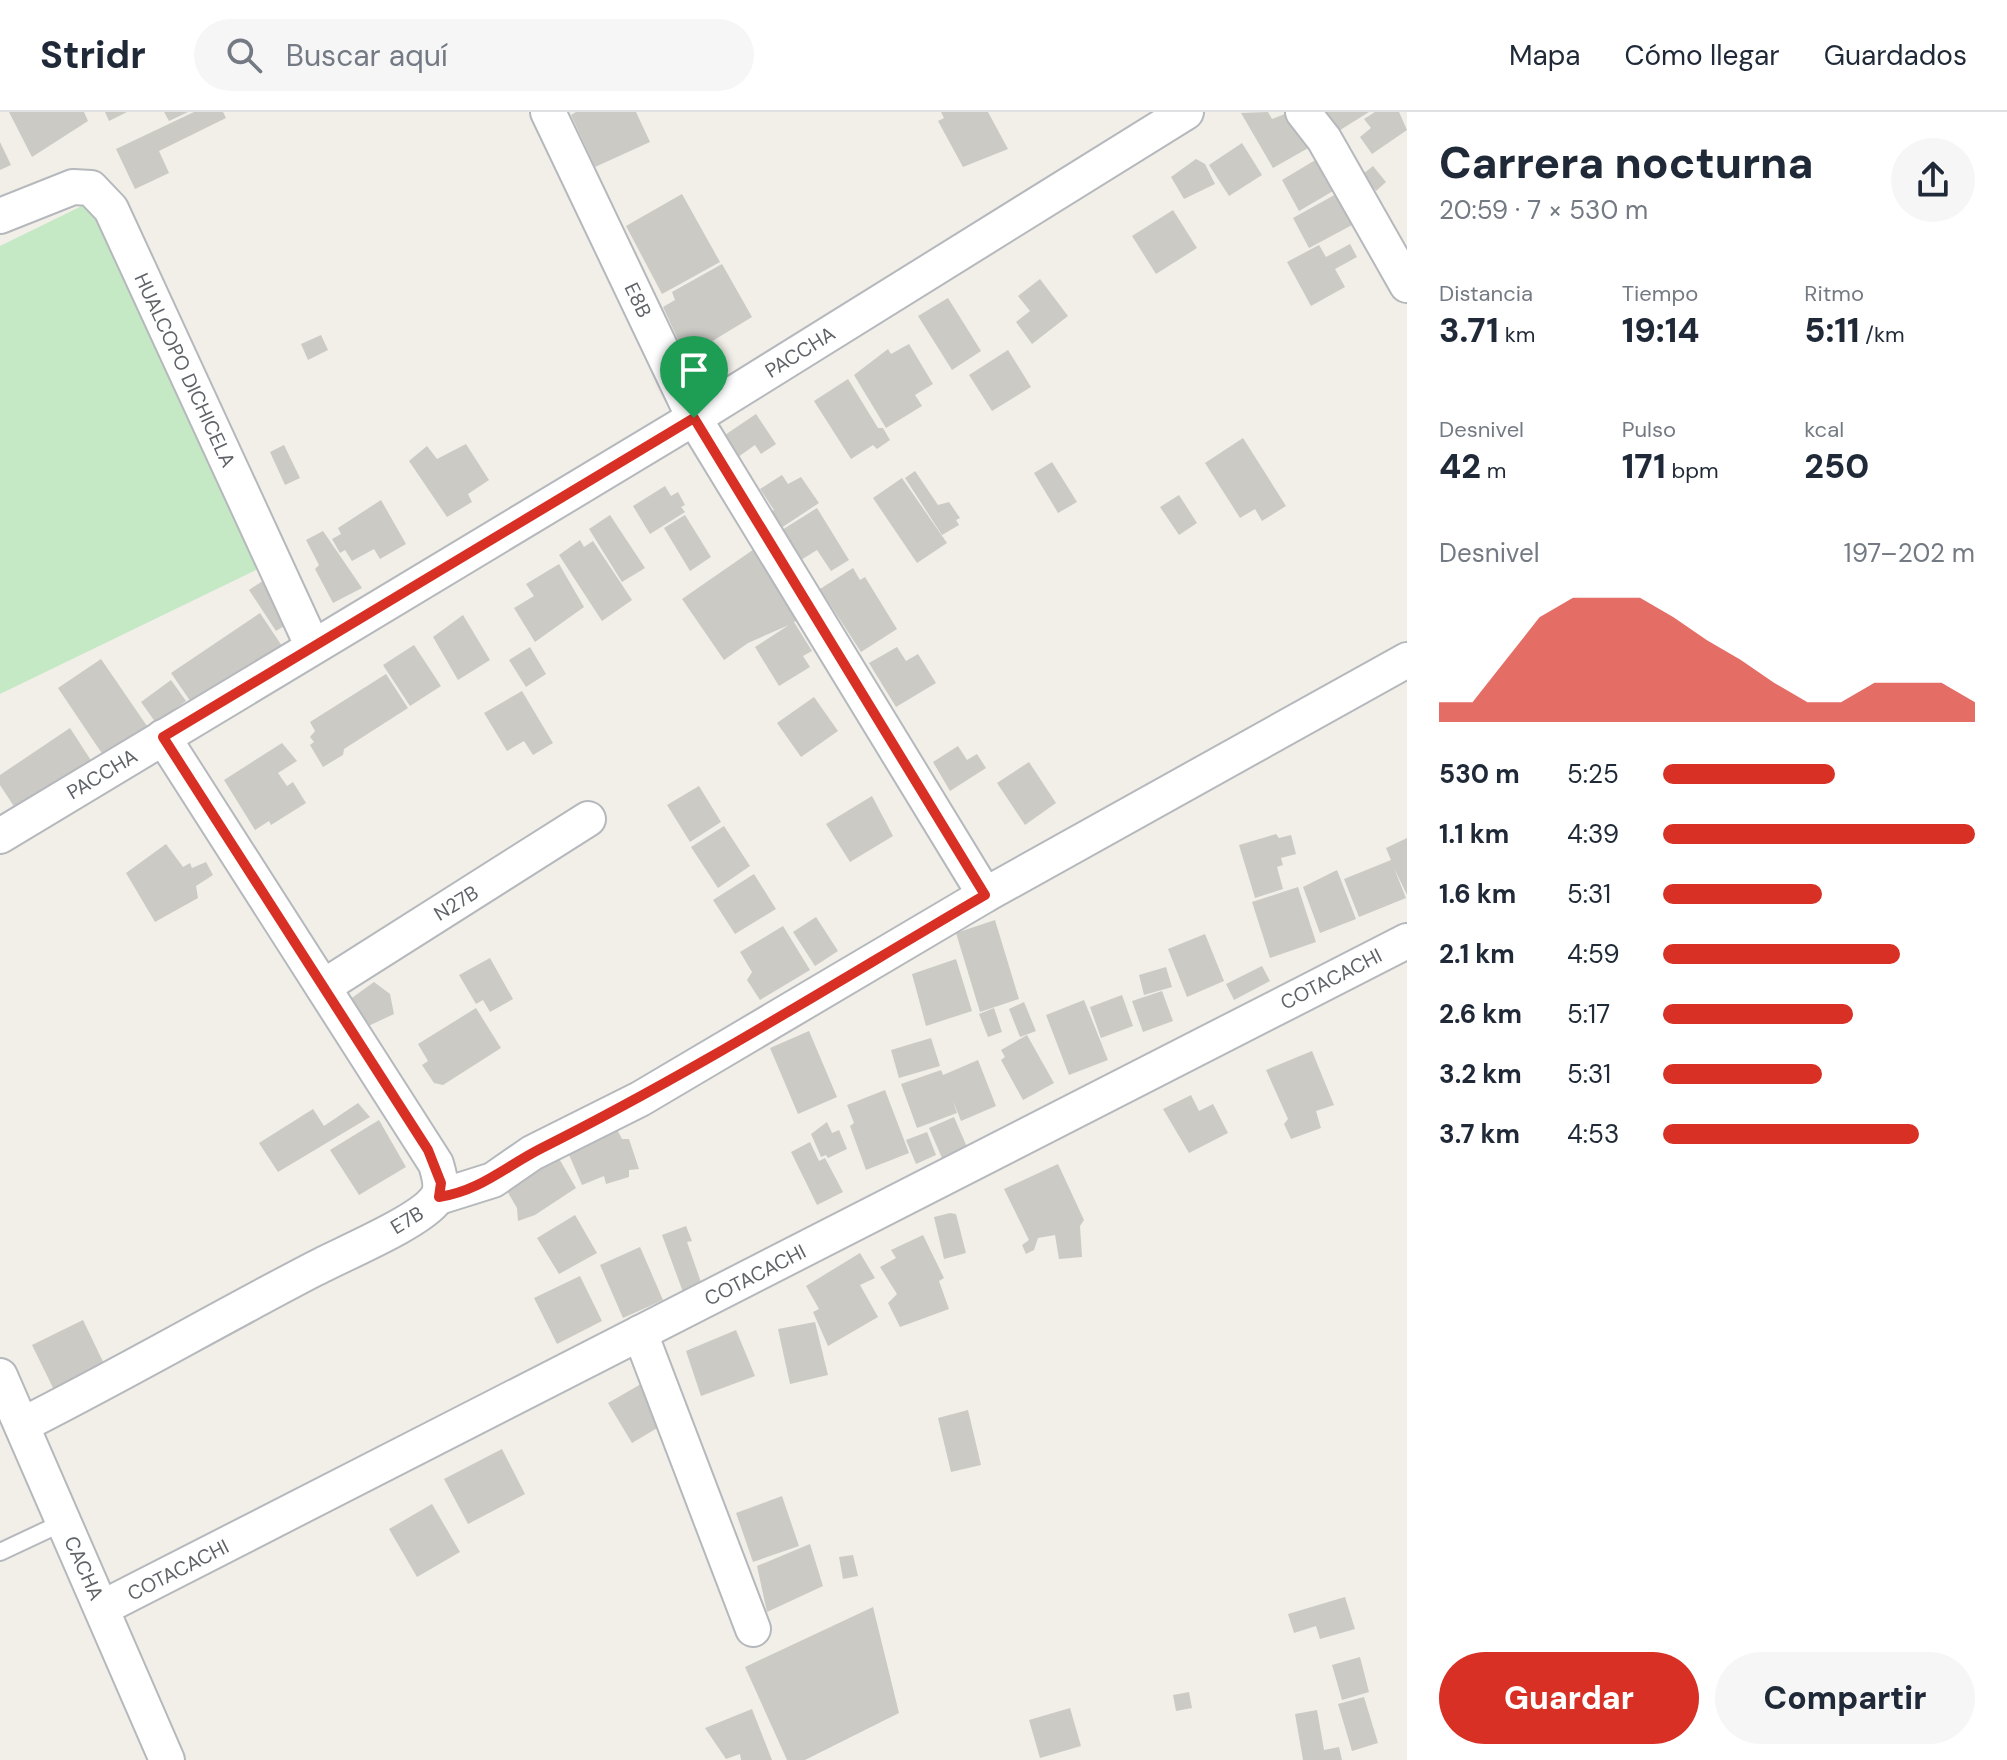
<!DOCTYPE html>
<html lang="es">
<head>
<meta charset="utf-8">
<style>
  :root { --surface:#fff; --page:#f6f6f7; --text:#1f2937; --muted:#747a83; --line:#e0e1e3; --accent:#d93025 }
  body { margin:0; font-family:"DM Sans",sans-serif; background:var(--page); color:var(--text); height:100vh; display:flex; flex-direction:column; font-size:30px; white-space:nowrap }
  * { box-sizing:border-box; margin:0 }
  p { font-size:26px; color:var(--muted) }
  .icon { flex:none; width:44px; height:44px; fill:none; stroke:currentColor; stroke-width:2; stroke-linecap:round; stroke-linejoin:round }
  .map { position:relative; flex:1; overflow:hidden }
  .drawer { display:flex; flex-direction:column; background:var(--surface); width:600px }
  .drawer>* { flex:none }
  .pin { position:absolute; display:grid; place-items:center; width:68px; height:68px; color:#fff; margin:-82px -34px; border-radius:50% 50% 50% 0; rotate:-45deg; box-shadow:0 0 8px #0007 }
  .pin .icon { rotate:45deg }
  .round { display:grid; place-items:center; flex:none; width:84px; height:84px; border-radius:42px; background:var(--page) }
  .overview { display:flex; align-items:center; justify-content:space-between; height:136px; padding:0 32px }
  h1 { font-size:44px; font-weight:800; line-height:60px }
  .figures { display:grid; grid-template-columns:repeat(3,1fr); gap:12px; height:136px; padding:8px 32px }
  .figures div { display:grid; align-content:center }
  .figures b { font-size:34px; font-weight:800 }
  .figures small { font-size:22px; font-weight:400 }
  .figures p { font-size:22px }
  .chart { height:224px; padding:16px 32px }
  .chart p { display:flex; justify-content:space-between }
  .chart svg { width:100%; height:144px; margin-top:8px; fill:var(--accent); opacity:.7 }
  .primary-button { display:flex; gap:16px; margin-top:auto; padding:16px 32px }
  .primary-button a { flex:1; height:92px; border-radius:48px; background:var(--accent); color:#fff; font-size:32px; font-weight:800; line-height:92px; text-align:center }
  .primary-button a+a { background:var(--page); color:var(--text) }
  ul { padding:0 32px; list-style:none; font-size:26px }
  li { display:grid; grid-template-columns:128px 96px 1fr; align-items:center; height:60px }
  li i { height:20px; border-radius:10px; background:var(--accent) }
  header { display:flex; align-items:center; gap:48px; box-sizing:border-box; height:112px; padding:0 40px; background:var(--surface); border-bottom:2px solid var(--line) }
  header strong { font-size:38px }
  nav { display:flex; gap:44px; margin-inline-start:auto; font-size:28px }
  .search { width:560px; height:72px; background:var(--page); display:flex; align-items:center; gap:20px; box-sizing:border-box; padding:0 28px; border-radius:44px; color:var(--muted); font-size:30px }
  main { display:flex; flex:1; min-height:0 }
  .map>svg:first-child { display:block }
  .green { fill:#c5e8c5 }
  .building { fill:#cccac5 }
  .lines { fill:none; stroke-linecap:round; stroke-linejoin:round }
  .service-casing { stroke:#b5b8bc; stroke-width:20 }
  .minor-casing { stroke:#b5b8bc; stroke-width:38 }
  .service { stroke:#fff; stroke-width:16 }
  .minor { stroke:#fff; stroke-width:34 }
  .route-casing { stroke:#fff; stroke-width:16 }
  .route { stroke:#d93025; stroke-width:10 }
  .labels { text-anchor:middle; stroke-width:6; stroke-linejoin:round; paint-order:stroke }
  .street-label { font-size:20px; fill:#5f6368; stroke:#fff }
</style>
</head>
<body>
<header>
<strong>Stridr</strong>
<div class="search"><svg class="icon" aria-label="search" viewBox="0 0 24 24"><circle cx="10" cy="10" r="6"/><path d="M15 15l6 6"/></svg>Buscar aquí</div>
<nav><a>Mapa</a><a>Cómo llegar</a><a>Guardados</a></nav>
</header>
<main>
<div class="map">
<svg width="1407" height="1648" viewBox="0 0 1407 1648">
  <rect width="100%" height="100%" fill="#f1efe8"/>
  <!-- green -->
  <path class="green" d="M 90,90 L 264,454 L 0,582 L 0,134 Z"/>
  <!-- building -->
  <g class="building">
    <path d="M 9,0 L 84,0 L 88,9 L 32,45 Z"/>
    <path d="M 105,0 L 127,0 L 109,9 Z"/>
    <path d="M 164,0 L 188,0 L 169,9 Z"/>
    <path d="M 194,0 L 223,0 L 226,6 L 159,39 L 169,61 L 135,77 L 116,37 Z"/>
    <path d="M 576,0 L 636,0 L 650,30 L 595,55 L 571,3 Z"/>
    <path d="M 941,0 L 988,0 L 1008,37 L 963,55 L 938,9 L 944,6 Z"/>
    <path d="M 1268,0 L 1272,7 L 1290,0 L 1310,35 L 1273,56 L 1241,1 Z"/>
    <path d="M 1324,0 L 1369,0 L 1337,20 Z"/>
    <path d="M 1375,0 L 1399,0 L 1407,18 L 1372,42 L 1360,25 L 1371,16 L 1364,7 Z"/>
    <path d="M 0,30 L 11,53 L 0,58 Z"/>
    <path d="M 1242,31 L 1262,63 L 1229,84 L 1209,53 Z"/>
    <path d="M 1322,44 L 1340,75 L 1299,99 L 1282,68 Z"/>
    <path d="M 1196,47 L 1205,52 L 1215,72 L 1184,87 L 1171,65 Z"/>
    <path d="M 1373,54 L 1386,70 L 1376,79 L 1363,62 Z"/>
    <path d="M 1338,81 L 1354,112 L 1309,136 L 1293,106 Z"/>
    <path d="M 682,82 L 720,150 L 662,182 L 626,114 Z"/>
    <path d="M 1173,98 L 1197,136 L 1156,162 L 1132,124 Z"/>
    <path d="M 1350,132 L 1357,145 L 1335,157 L 1345,175 L 1311,194 L 1287,150 L 1319,133 L 1326,145 Z"/>
    <path d="M 722,152 L 752,205 L 686,245 L 663,195 L 675,188 L 672,180 Z"/>
    <path d="M 1040,167 L 1068,204 L 1032,232 L 1016,210 L 1030,199 L 1018,184 Z"/>
    <path d="M 948,186 L 981,239 L 952,258 L 918,204 Z"/>
    <path d="M 321,223 L 328,238 L 308,248 L 301,232 Z"/>
    <path d="M 909,232 L 933,272 L 915,283 L 922,294 L 886,316 L 854,263 L 888,237 L 891,242 Z"/>
    <path d="M 1008,238 L 1031,275 L 992,299 L 969,263 Z"/>
    <path d="M 848,267 L 878,316 L 883,316 L 890,328 L 877,337 L 873,333 L 851,347 L 814,289 Z"/>
    <path d="M 756,302 L 776,332 L 761,342 L 755,333 L 731,350 L 716,329 Z"/>
    <path d="M 1243,326 L 1286,394 L 1262,409 L 1255,397 L 1240,406 L 1205,351 Z"/>
    <path d="M 466,332 L 489,368 L 468,382 L 472,390 L 447,405 L 409,349 L 427,334 L 437,347 Z"/>
    <path d="M 284,333 L 300,366 L 285,373 L 270,340 Z"/>
    <path d="M 1052,350 L 1077,390 L 1058,401 L 1034,361 Z"/>
    <path d="M 915,359 L 938,393 L 949,390 L 960,406 L 956,408 L 959,413 L 942,423 L 905,366 Z"/>
    <path d="M 782,363 L 788,372 L 801,365 L 819,391 L 772,422 L 762,406 L 774,398 L 760,377 Z"/>
    <path d="M 902,366 L 947,431 L 917,451 L 873,386 Z"/>
    <path d="M 665,374 L 671,384 L 678,380 L 685,393 L 681,395 L 685,400 L 650,422 L 633,394 Z"/>
    <path d="M 1179,383 L 1197,411 L 1179,423 L 1160,395 Z"/>
    <path d="M 381,388 L 406,432 L 380,447 L 374,437 L 352,449 L 345,438 L 340,441 L 332,427 L 341,422 L 338,416 Z"/>
    <path d="M 817,396 L 849,448 L 831,459 L 817,438 L 793,453 L 774,423 Z"/>
    <path d="M 610,403 L 645,456 L 622,470 L 589,417 Z"/>
    <path d="M 685,403 L 711,445 L 690,459 L 664,416 Z"/>
    <path d="M 323,419 L 362,476 L 333,491 L 315,457 L 319,453 L 306,428 Z"/>
    <path d="M 580,428 L 584,435 L 593,429 L 632,488 L 602,509 L 559,443 Z"/>
    <path d="M 760,433 L 804,505 L 794,510 L 812,539 L 803,544 L 810,555 L 779,574 L 755,535 L 789,513 L 748,531 L 724,548 L 682,487 Z"/>
    <path d="M 559,452 L 584,495 L 535,530 L 514,496 L 534,484 L 526,472 Z"/>
    <path d="M 853,456 L 860,468 L 865,465 L 897,517 L 861,540 L 820,477 Z"/>
    <path d="M 267,466 L 294,508 L 276,519 L 249,478 Z"/>
    <path d="M 260,501 L 282,534 L 193,593 L 171,561 Z"/>
    <path d="M 463,503 L 490,548 L 458,568 L 433,525 Z"/>
    <path d="M 414,533 L 441,574 L 410,594 L 383,553 Z"/>
    <path d="M 530,535 L 546,562 L 526,575 L 509,548 Z"/>
    <path d="M 897,535 L 906,549 L 918,542 L 936,571 L 896,595 L 869,551 Z"/>
    <path d="M 101,547 L 147,614 L 103,643 L 58,576 Z"/>
    <path d="M 386,562 L 408,596 L 344,637 L 343,643 L 323,655 L 310,633 L 314,630 L 310,625 L 315,619 L 310,610 Z"/>
    <path d="M 171,568 L 186,589 L 156,611 L 141,590 Z"/>
    <path d="M 522,579 L 553,631 L 533,643 L 524,629 L 507,639 L 484,601 Z"/>
    <path d="M 814,585 L 838,619 L 801,645 L 777,611 Z"/>
    <path d="M 70,616 L 92,650 L 17,699 L 0,673 L 0,663 Z"/>
    <path d="M 282,631 L 297,649 L 278,661 L 287,674 L 293,670 L 306,691 L 271,713 L 269,709 L 255,718 L 224,668 Z"/>
    <path d="M 958,634 L 967,648 L 977,642 L 986,656 L 950,679 L 933,650 Z"/>
    <path d="M 1029,650 L 1056,691 L 1025,713 L 997,671 Z"/>
    <path d="M 699,674 L 721,710 L 690,730 L 667,693 Z"/>
    <path d="M 872,684 L 893,724 L 850,750 L 826,712 Z"/>
    <path d="M 724,714 L 750,754 L 718,776 L 691,735 Z"/>
    <path d="M 1276,722 L 1279,726 L 1291,723 L 1296,742 L 1281,746 L 1283,753 L 1277,755 L 1283,777 L 1255,786 L 1239,733 Z"/>
    <path d="M 1407,726 L 1407,783 L 1394,756 L 1406,786 L 1359,805 L 1344,767 L 1391,748 L 1386,736 Z"/>
    <path d="M 166,732 L 183,755 L 190,751 L 192,756 L 206,750 L 213,763 L 196,774 L 198,786 L 155,810 L 126,761 Z"/>
    <path d="M 1337,758 L 1356,807 L 1320,821 L 1303,775 Z"/>
    <path d="M 754,762 L 776,797 L 735,822 L 713,788 Z"/>
    <path d="M 1298,775 L 1316,830 L 1270,846 L 1252,790 Z"/>
    <path d="M 816,805 L 838,839 L 815,854 L 793,820 Z"/>
    <path d="M 995,808 L 1019,887 L 980,900 L 956,821 Z"/>
    <path d="M 783,814 L 810,858 L 760,888 L 747,868 L 752,860 L 740,840 Z"/>
    <path d="M 1205,822 L 1224,869 L 1187,885 L 1168,837 Z"/>
    <path d="M 490,846 L 513,887 L 490,900 L 483,888 L 476,892 L 459,863 Z"/>
    <path d="M 956,847 L 972,899 L 926,914 L 912,862 Z"/>
    <path d="M 1262,854 L 1270,869 L 1234,888 L 1226,872 Z"/>
    <path d="M 1166,855 L 1172,875 L 1144,883 L 1139,863 Z"/>
    <path d="M 374,870 L 390,882 L 394,902 L 364,916 L 349,888 Z"/>
    <path d="M 1162,879 L 1173,909 L 1143,920 L 1132,889 Z"/>
    <path d="M 1122,883 L 1133,914 L 1101,926 L 1090,895 Z"/>
    <path d="M 1084,888 L 1108,948 L 1069,963 L 1046,903 Z"/>
    <path d="M 1024,890 L 1036,919 L 1020,925 L 1009,897 Z"/>
    <path d="M 476,896 L 501,936 L 443,973 L 434,971 L 422,953 L 428,949 L 418,932 Z"/>
    <path d="M 994,896 L 1002,920 L 988,925 L 979,902 Z"/>
    <path d="M 809,919 L 837,985 L 798,1002 L 770,936 Z"/>
    <path d="M 1027,923 L 1054,971 L 1023,988 L 1001,948 L 1005,945 L 1001,938 Z"/>
    <path d="M 931,926 L 940,954 L 899,966 L 891,938 Z"/>
    <path d="M 1312,939 L 1334,993 L 1316,999 L 1321,1016 L 1291,1027 L 1284,1012 L 1288,1007 L 1266,958 Z"/>
    <path d="M 978,948 L 996,994 L 961,1009 L 953,989 L 957,1001 L 917,1016 L 901,972 L 941,958 L 943,963 Z"/>
    <path d="M 885,978 L 909,1041 L 866,1058 L 850,1014 L 854,1011 L 847,993 Z"/>
    <path d="M 1191,983 L 1199,999 L 1213,992 L 1228,1021 L 1189,1041 L 1163,997 Z"/>
    <path d="M 358,991 L 370,1005 L 278,1060 L 259,1031 L 313,997 L 324,1014 Z"/>
    <path d="M 954,1005 L 967,1035 L 942,1046 L 929,1016 Z"/>
    <path d="M 379,1008 L 406,1055 L 359,1083 L 330,1038 Z"/>
    <path d="M 612,1008 L 622,1027 L 629,1027 L 639,1057 L 629,1058 L 629,1065 L 606,1072 L 604,1064 L 582,1073 L 564,1031 Z"/>
    <path d="M 827,1010 L 832,1021 L 839,1018 L 847,1037 L 828,1046 L 826,1043 L 821,1045 L 811,1022 Z"/>
    <path d="M 927,1020 L 936,1043 L 916,1052 L 906,1028 Z"/>
    <path d="M 810,1030 L 819,1049 L 825,1046 L 843,1080 L 817,1093 L 791,1040 Z"/>
    <path d="M 553,1036 L 576,1076 L 535,1103 L 518,1109 L 517,1096 L 500,1067 Z"/>
    <path d="M 1058,1052 L 1084,1108 L 1080,1114 L 1082,1145 L 1059,1147 L 1055,1123 L 1038,1126 L 1034,1138 L 1026,1142 L 1022,1133 L 1029,1128 L 1004,1077 Z"/>
    <path d="M 950,1101 L 956,1102 L 966,1141 L 944,1147 L 934,1105 Z"/>
    <path d="M 575,1103 L 597,1141 L 559,1162 L 537,1126 Z"/>
    <path d="M 686,1114 L 692,1129 L 687,1130 L 702,1173 L 683,1180 L 662,1123 Z"/>
    <path d="M 923,1123 L 944,1166 L 939,1169 L 949,1197 L 900,1215 L 888,1191 L 897,1182 L 880,1155 L 896,1146 L 891,1138 Z"/>
    <path d="M 640,1135 L 663,1188 L 623,1206 L 600,1153 Z"/>
    <path d="M 860,1141 L 875,1166 L 860,1173 L 878,1205 L 828,1234 L 813,1200 L 819,1197 L 806,1174 Z"/>
    <path d="M 580,1164 L 602,1209 L 557,1232 L 534,1186 Z"/>
    <path d="M 83,1208 L 107,1258 L 57,1284 L 32,1233 Z"/>
    <path d="M 815,1210 L 828,1263 L 790,1272 L 778,1217 Z"/>
    <path d="M 736,1218 L 755,1264 L 701,1284 L 686,1239 Z"/>
    <path d="M 641,1272 L 664,1312 L 632,1331 L 608,1291 Z"/>
    <path d="M 968,1298 L 981,1353 L 951,1360 L 938,1306 Z"/>
    <path d="M 502,1337 L 525,1382 L 468,1412 L 444,1367 Z"/>
    <path d="M 782,1384 L 799,1434 L 753,1450 L 736,1401 Z"/>
    <path d="M 432,1392 L 460,1440 L 417,1465 L 389,1417 Z"/>
    <path d="M 810,1432 L 823,1474 L 767,1500 L 757,1454 Z"/>
    <path d="M 853,1443 L 858,1464 L 843,1467 L 839,1445 Z"/>
    <path d="M 1345,1485 L 1355,1517 L 1320,1527 L 1316,1514 L 1294,1521 L 1288,1502 Z"/>
    <path d="M 873,1495 L 899,1601 L 805,1648 L 787,1648 L 745,1555 Z"/>
    <path d="M 1360,1545 L 1369,1580 L 1342,1588 L 1332,1553 Z"/>
    <path d="M 1189,1580 L 1192,1596 L 1176,1599 L 1173,1583 Z"/>
    <path d="M 1364,1585 L 1378,1631 L 1352,1639 L 1338,1592 Z"/>
    <path d="M 1070,1596 L 1081,1634 L 1040,1646 L 1029,1608 Z"/>
    <path d="M 752,1597 L 772,1648 L 741,1648 L 740,1642 L 726,1647 L 705,1616 Z"/>
    <path d="M 1317,1598 L 1324,1638 L 1339,1635 L 1342,1648 L 1303,1648 L 1295,1602 Z"/>
  </g>
  <g class="lines">
    <!-- service casing -->
    <g class="service-casing">
      <path id="service" d="M 0,1440 L 64,1410"/>
    </g>
    <!-- minor casing -->
    <g class="minor-casing">
      <g id="minor">
        <path d="M 548,0 L 694,306 L 985,783"/>
        <path d="M 1303,0 L 1324,27 L 1407,173"/>
        <path d="M 0,104 L 73,75 L 91,76 L 111,97 L 312,533"/>
        <path d="M 0,724 L 694,306 L 1186,0"/>
        <path d="M 323,875 L 588,707"/>
        <path d="M 439,1085 L 493,1068 L 532,1041 L 640,987 L 985,783 L 1407,548"/>
        <path d="M 640,1221 L 753,1517"/>
        <path d="M 0,1264 L 167,1648"/>
        <path d="M 22,1313 C 121,1263 216,1208 314,1157 C 342,1142 420,1110 436,1087 C 444,1077 439,1063 436,1052 L 163,625"/>
        <path d="M 102,1496 L 1407,829"/>
      </g>
    </g>
    <!-- service -->
    <use href="#service" class="service"/>
    <!-- minor -->
    <use href="#minor" class="minor"/>
  </g>
  <g class="lines">
    <!-- route casing -->
    <g class="route-casing">
      <path id="route" d="M 694,306 L 985,783 C 838,869 694,960 542,1036 C 506,1054 480,1079 439,1085 L 441,1071 L 428,1038 L 163,625 Z"/>
    </g>
    <!-- route -->
    <use href="#route" class="route"/>
  </g>
  <g class="labels">
    <!-- street labels -->
    <g class="street-label">
      <text transform="translate(638 188) rotate(64)" y="7">E8B</text>
      <text transform="translate(800 240) rotate(-32)" y="7">PACCHA</text>
      <text transform="translate(185 258) rotate(65)" y="7">HUALCOPO DICHICELA</text>
      <text transform="translate(102 662) rotate(-31)" y="7">PACCHA</text>
      <text transform="translate(456 791) rotate(-32)" y="7">N27B</text>
      <text transform="translate(1331 867) rotate(-27)" y="7">COTACACHI</text>
      <text transform="translate(407 1108) rotate(-31)" y="7">E7B</text>
      <text transform="translate(755 1163) rotate(-27)" y="7">COTACACHI</text>
      <text transform="translate(84 1456) rotate(66)" y="7">CACHA</text>
      <text transform="translate(178 1458) rotate(-27)" y="7">COTACACHI</text>
    </g>
  </g>
</svg>
<div class="pin" style="left:694px;top:306px;background:#1e9e55"><svg class="icon" aria-label="arrive" viewBox="0 0 24 24"><path d="M6 21V4h12l-3 4 3 4H6"/></svg></div>
</div>
<section class="drawer">
<div class="overview"><div><h1>Carrera nocturna</h1><p>20:59 · 7 × 530 m</p></div><a class="round"><svg class="icon" aria-label="share" viewBox="0 0 24 24"><path d="M12 15V3M7 8l5-5 5 5M5 13v7h14v-7"/></svg></a></div>
<div class="figures">
<div><p>Distancia</p><b>3.71<small> km</small></b></div>
<div><p>Tiempo</p><b>19:14</b></div>
<div><p>Ritmo</p><b>5:11<small> /km</small></b></div>
</div>
<div class="figures">
<div><p>Desnivel</p><b>42<small> m</small></b></div>
<div><p>Pulso</p><b>171<small> bpm</small></b></div>
<div><p>kcal</p><b>250</b></div>
</div>
<div class="chart"><p><span>Desnivel</span>197–202 m</p>
<svg viewBox="0 0 160 44" preserveAspectRatio="none"><path d="M0 44V38L10 38L20 25L30 12L40 6L50 6L60 6L70 12L80 19L90 25L100 32L110 38L120 38L130 32L140 32L150 32L160 38V44z"/></svg>
</div>
<ul>
<li><b>530 m</b>5:25<i style="width:55%"></i></li>
<li><b>1.1 km</b>4:39<i style="width:100%"></i></li>
<li><b>1.6 km</b>5:31<i style="width:51%"></i></li>
<li><b>2.1 km</b>4:59<i style="width:76%"></i></li>
<li><b>2.6 km</b>5:17<i style="width:61%"></i></li>
<li><b>3.2 km</b>5:31<i style="width:51%"></i></li>
<li><b>3.7 km</b>4:53<i style="width:82%"></i></li>
</ul>
<div class="primary-button"><a>Guardar</a><a>Compartir</a></div>
</section>
</main>
</body>
</html>
